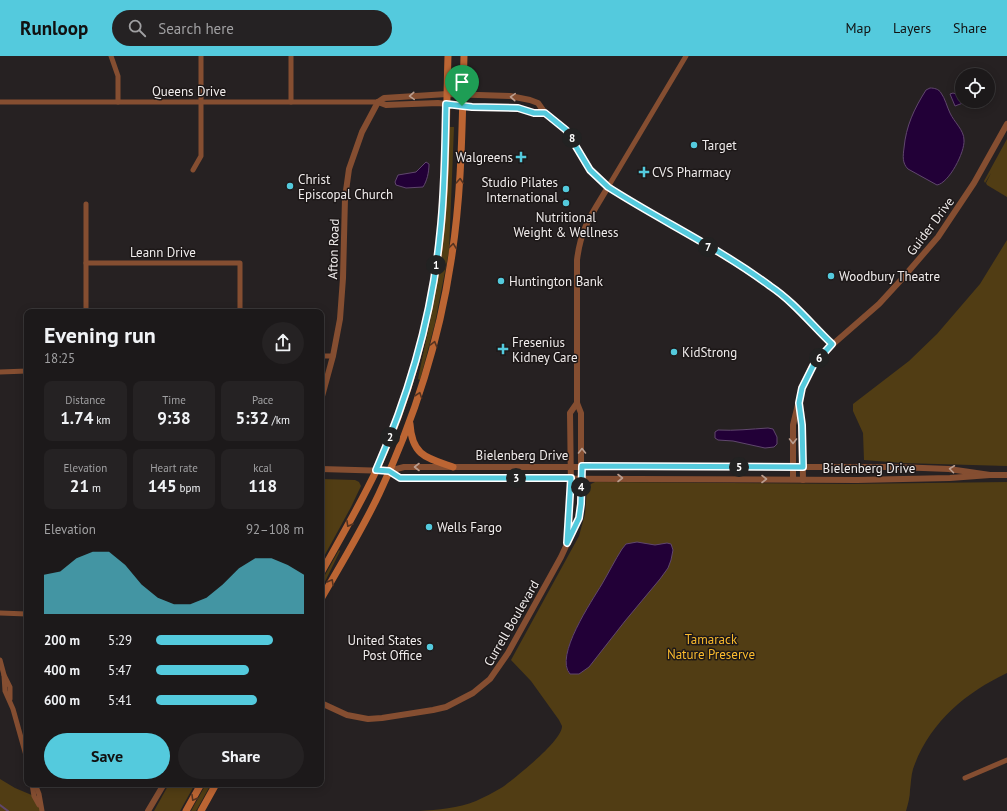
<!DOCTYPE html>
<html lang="en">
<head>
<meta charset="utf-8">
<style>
  :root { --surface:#1c191a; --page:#252223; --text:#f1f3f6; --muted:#a0a0a2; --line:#3a3839; --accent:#54cadd }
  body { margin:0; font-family:"PT Sans",sans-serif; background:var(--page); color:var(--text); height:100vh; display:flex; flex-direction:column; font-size:15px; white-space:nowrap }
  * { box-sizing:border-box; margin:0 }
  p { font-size:13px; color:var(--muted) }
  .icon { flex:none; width:22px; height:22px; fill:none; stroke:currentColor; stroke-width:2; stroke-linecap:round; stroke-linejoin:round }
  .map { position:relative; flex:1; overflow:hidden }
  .panel { position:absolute; left:24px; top:253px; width:300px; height:478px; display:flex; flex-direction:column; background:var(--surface); border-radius:8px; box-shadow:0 2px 10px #0003,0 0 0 1px var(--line) }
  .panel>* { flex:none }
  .controls { position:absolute; left:955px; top:12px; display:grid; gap:8px }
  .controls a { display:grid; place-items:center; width:40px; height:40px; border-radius:50%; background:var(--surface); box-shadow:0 2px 10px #0003,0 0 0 1px var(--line); font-size:20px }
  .pin { position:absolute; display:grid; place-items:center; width:34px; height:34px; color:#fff; margin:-41px -17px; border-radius:50% 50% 50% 0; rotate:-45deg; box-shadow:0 0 4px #0007 }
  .pin .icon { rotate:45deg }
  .km { position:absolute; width:20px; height:20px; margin:-10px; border-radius:50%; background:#222; color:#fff; font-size:11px; line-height:20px; text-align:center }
  .round { display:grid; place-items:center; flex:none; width:42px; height:42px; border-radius:21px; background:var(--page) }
  .headline { display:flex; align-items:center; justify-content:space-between; height:68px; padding:0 20px }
  h1 { font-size:22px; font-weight:600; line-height:30px }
  .figures { display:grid; grid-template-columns:repeat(3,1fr); gap:6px; height:68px; padding:4px 20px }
  .figures div { display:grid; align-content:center; border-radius:8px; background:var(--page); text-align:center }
  .figures b { font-size:17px; font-weight:600 }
  .figures small { font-size:11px; font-weight:400 }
  .figures p { font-size:11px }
  .chart { height:112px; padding:8px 20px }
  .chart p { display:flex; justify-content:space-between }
  .chart svg { width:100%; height:72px; margin-top:4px; fill:var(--accent); opacity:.7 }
  .button { display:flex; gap:8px; margin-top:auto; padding:8px 20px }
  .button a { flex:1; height:46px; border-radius:24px; background:var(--accent); color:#111; font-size:16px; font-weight:600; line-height:46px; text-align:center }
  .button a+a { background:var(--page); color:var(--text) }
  ul { padding:0 20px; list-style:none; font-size:13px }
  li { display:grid; grid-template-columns:64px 48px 1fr; align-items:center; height:30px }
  li i { height:10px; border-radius:5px; background:var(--accent) }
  header { display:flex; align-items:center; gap:24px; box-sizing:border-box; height:56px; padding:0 20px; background:var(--accent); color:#111 }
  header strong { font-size:19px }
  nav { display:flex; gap:22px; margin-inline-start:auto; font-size:14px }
  .search { width:280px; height:36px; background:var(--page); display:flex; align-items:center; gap:10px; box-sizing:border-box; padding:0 14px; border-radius:22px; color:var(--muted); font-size:15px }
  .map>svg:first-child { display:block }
  .green { fill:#513d14 }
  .water { fill:#220037; stroke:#60476d }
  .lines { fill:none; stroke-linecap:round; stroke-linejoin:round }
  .stream { stroke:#60476d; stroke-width:2 }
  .minor { stroke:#854e31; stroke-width:5 }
  .tertiary { stroke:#854e31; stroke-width:6 }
  .secondary { stroke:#bc6533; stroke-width:7 }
  .oneway { stroke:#ba9d8e }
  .oneway2 { stroke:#553321 }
  .route-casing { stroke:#fff; stroke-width:8 }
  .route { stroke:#54cadd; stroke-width:5 }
  .poi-dot { fill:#54cadd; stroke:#1d1818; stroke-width:1.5 }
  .labels { text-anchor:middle; stroke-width:3; stroke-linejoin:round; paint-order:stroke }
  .street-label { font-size:13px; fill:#f0ecec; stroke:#1d1818 }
  .poi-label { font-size:13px; fill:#f0ecec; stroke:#1d1818; text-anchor:start }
  .park-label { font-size:13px; fill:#faba2d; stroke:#1d1818 }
</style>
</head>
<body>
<header>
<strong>Runloop</strong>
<div class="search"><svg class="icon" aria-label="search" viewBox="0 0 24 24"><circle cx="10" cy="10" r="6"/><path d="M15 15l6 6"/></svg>Search here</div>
<nav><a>Map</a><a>Layers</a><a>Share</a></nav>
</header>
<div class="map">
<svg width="1007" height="755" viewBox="0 0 1007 755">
  <rect width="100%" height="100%" fill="#262122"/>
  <!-- green -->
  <g class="green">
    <path d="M 450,71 L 454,71 L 449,195 L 435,267 L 420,324 L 418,323 C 426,283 436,242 441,201 C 447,158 447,114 450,71 Z"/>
    <path d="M 1007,83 L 1007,141 L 987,129 L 986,127 L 991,117 L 985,127 L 984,125 Z"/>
    <path d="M 1007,184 L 1007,410 L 902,407 L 864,404 L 863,377 L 853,355 L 853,348 L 909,305 L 937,278 L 980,228 Z"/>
    <path d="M 321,423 L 355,424 L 359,426 L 361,430 L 351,451 L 321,506 Z"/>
    <path d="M 595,426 L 849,428 L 1007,426 L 1007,617 C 965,637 929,667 913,713 C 911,720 911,727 910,734 C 910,741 908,748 906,755 L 419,755 C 438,754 458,752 476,745 C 484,741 493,737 501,732 C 513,724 563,684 562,670 C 561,668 560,666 559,664 L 531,625 L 511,604 L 579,480 L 585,458 L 587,432 L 591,428 Z"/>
    <path d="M 339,494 L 340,495 L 321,534 L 321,526 Z"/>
    <path d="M 0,723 L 15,732 L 34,740 L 42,755 L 0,755 Z"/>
    <path d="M 169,728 L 195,728 L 180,755 L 154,755 Z"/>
    <path d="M 206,728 L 211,728 L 196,755 L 191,755 Z"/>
  </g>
  <!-- water -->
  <g class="water">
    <path d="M 930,32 C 934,32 939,33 941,37 C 945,42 947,51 950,57 C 954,66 964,74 964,84 C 965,96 949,127 937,129 L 908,113 C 902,107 903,100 904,92 C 906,70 914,53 926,34 Z"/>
    <path d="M 953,37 L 956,38 L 957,41 L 961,43 L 963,47 L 955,50 L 950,38 Z"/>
    <path d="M 426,106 L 429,108 C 429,116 427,125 423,131 L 406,132 L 396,129 L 395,126 L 398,119 L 416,116 Z"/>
    <path d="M 768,372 L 773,373 L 777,381 L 777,388 L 774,391 L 765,392 L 733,385 L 718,384 L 715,382 L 715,376 L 718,374 C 735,375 751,373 768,372 Z"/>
    <path d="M 637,486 L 655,489 L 667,487 L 671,488 L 673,494 L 671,504 L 668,512 L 660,523 L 625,565 L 589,611 L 579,618 L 570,618 C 554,600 592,545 602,528 C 609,516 615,504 622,493 L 626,488 Z"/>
  </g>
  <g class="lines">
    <!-- stream -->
    <path class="stream" d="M 0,749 L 8,755"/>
    <!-- minor -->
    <g class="minor">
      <path d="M 111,0 L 118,20 L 118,46"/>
      <path d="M 291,0 L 291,46"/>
      <path d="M 0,46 L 378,46"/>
      <path d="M 193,114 L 201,100 L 201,0"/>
      <path d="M 608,131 L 686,0"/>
      <path d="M 86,207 L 240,207 L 240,256"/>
      <path d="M 86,256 L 86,148"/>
      <path d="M 321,300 L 333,300"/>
      <path d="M 0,316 L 27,315"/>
      <path d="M 0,557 L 27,558"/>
      <path d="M 0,604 L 4,619 L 10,631 L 10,643"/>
      <path d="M 4,619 L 5,635 L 13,653 L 27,703"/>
      <path d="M 965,722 L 1007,704"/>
      <path d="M 32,728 L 34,740 L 39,749"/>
      <path d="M 35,728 L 39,738 L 42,755"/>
    </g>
    <!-- tertiary -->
    <g class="tertiary">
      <path d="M 378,46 L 386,49 L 438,47 L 473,51 L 518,52 L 534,57 L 545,57"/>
      <path d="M 321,344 L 333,300 L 340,263 L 343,222 L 345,142 L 349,113 L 362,76 L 378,46 L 384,42 L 447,38 L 510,40 L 530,44 L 538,47 L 545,57 L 566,74 L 590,114 L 608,131 L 737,208 L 770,229 L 795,250 L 832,288"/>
      <path d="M 799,351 L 802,369 L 803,424"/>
      <path d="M 321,413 L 389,415 L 404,411 L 897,411 L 949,413 L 990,419"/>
      <path d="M 389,415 L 400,422 L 857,424 L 950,422 L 990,419 L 1007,419"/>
      <path d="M 793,423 L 793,369 L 802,332 L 811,312 L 824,296 L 879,248 L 901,224 L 938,181 L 974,127 L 1007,68"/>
      <path d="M 567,483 L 571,432 L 570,357 L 577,347"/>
      <path d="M 321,647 L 347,659 L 368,663 L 382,662 L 433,654 L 446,651 L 473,637 L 490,623 L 508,597 L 561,501 L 579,462 L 581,431 L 581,357 L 577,347 L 577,204 C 581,171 592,158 608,131"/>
      <path d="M 148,755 L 164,728"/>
    </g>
    <!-- secondary -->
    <g class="secondary">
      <path d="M 410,368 C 412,400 427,402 453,411"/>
      <path d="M 321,517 C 340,483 360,449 377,413 C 408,344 429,269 439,193 C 447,129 446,64 448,0"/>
      <path d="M 321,543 C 341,508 362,474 379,438 C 414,364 439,285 451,205 C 462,137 462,68 464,0"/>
      <path d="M 186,755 L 201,728"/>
      <path d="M 201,755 L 216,728"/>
    </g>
  </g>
  <!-- one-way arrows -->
  <defs><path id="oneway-chevron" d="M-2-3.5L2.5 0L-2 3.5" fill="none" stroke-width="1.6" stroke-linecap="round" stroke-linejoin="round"/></defs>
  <g class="oneway">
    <use href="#oneway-chevron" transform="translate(412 40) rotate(176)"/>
    <use href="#oneway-chevron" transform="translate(513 41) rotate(-176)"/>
    <use href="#oneway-chevron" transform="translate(793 385) rotate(90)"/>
    <use href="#oneway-chevron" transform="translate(582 395) rotate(-90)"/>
    <use href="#oneway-chevron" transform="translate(417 411) rotate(180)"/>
    <use href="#oneway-chevron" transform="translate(952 413) rotate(-173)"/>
    <use href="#oneway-chevron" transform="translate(620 422)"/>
    <use href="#oneway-chevron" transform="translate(764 423)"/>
  </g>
  <g class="oneway2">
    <use href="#oneway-chevron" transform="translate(460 125) rotate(-87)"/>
    <use href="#oneway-chevron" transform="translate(453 190) rotate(-82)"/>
    <use href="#oneway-chevron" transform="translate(434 288) rotate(-75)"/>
    <use href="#oneway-chevron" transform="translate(419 339) rotate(-71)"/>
    <use href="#oneway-chevron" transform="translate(349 468) rotate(119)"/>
    <use href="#oneway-chevron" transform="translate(331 526) rotate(-61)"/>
    <use href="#oneway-chevron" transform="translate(194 742) rotate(120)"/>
  </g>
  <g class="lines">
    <!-- route casing -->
    <g class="route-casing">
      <path id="route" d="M 446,48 L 472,51 L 518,52 L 534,57 L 545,57 L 566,74 L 590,114 L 608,131 C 661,165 719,192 770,230 C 794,246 812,269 832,288 L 814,308 L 802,332 L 799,347 L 802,369 L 803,411 L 582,410 L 581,448 L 579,462 L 567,487 L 571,422 L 400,422 L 389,415 L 376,414 C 409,339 432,260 440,178 C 445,135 445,91 446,48 Z"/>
    </g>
    <!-- route -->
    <use href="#route" class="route"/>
  </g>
  <!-- markers -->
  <g class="poi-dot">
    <circle cx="694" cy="89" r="4"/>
    <path d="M519 95h4v4h4v4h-4v4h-4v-4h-4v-4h4z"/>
    <path d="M642 110h4v4h4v4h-4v4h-4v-4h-4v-4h4z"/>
    <circle cx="290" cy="130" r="4"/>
    <circle cx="566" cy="133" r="4"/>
    <circle cx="566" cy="147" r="4"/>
    <circle cx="831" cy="220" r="4"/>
    <circle cx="501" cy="225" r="4"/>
    <path d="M501 287h4v4h4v4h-4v4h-4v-4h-4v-4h4z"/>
    <circle cx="674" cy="296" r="4"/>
    <circle cx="429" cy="471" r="4"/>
    <circle cx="430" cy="591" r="4"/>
  </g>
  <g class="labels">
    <!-- street labels -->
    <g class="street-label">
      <text x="189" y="40">Queens Drive</text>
      <text transform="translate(930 170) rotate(-53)" y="5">Guider Drive</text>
      <text transform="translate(333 193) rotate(-88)" y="5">Afton Road</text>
      <text x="163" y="201">Leann Drive</text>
      <text x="522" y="404">Bielenberg Drive</text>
      <text x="869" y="417">Bielenberg Drive</text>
      <text transform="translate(511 567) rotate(-60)" y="5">Currell Boulevard</text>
    </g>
    <!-- poi labels -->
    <g class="poi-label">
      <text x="702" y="94">Target</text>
      <text x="513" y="106" text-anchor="end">Walgreens</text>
      <text x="652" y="121">CVS Pharmacy</text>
      <text x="298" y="128">Christ<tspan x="298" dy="15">Episcopal Church</tspan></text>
      <text x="558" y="131" text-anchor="end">Studio Pilates<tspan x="558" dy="15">International</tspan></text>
      <text x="566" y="166" text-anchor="middle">Nutritional<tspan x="566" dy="15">Weight &amp; Wellness</tspan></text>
      <text x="839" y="225">Woodbury Theatre</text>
      <text x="509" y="230">Huntington Bank</text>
      <text x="512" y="291">Fresenius<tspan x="512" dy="15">Kidney Care</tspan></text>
      <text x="682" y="301">KidStrong</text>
      <text x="437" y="476">Wells Fargo</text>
      <text x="422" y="589" text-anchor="end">United States<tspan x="422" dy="15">Post Office</tspan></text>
    </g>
    <!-- park labels -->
    <g class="park-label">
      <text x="711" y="588">Tamarack<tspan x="711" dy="15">Nature Preserve</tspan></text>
    </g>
  </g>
</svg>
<div class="controls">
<a><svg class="icon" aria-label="locate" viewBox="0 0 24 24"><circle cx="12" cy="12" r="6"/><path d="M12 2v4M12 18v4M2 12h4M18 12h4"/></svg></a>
</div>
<div class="pin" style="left:462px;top:50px;background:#1e9e55"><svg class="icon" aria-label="arrive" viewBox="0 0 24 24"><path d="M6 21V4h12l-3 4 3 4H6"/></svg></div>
<b class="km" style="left:436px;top:209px">1</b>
<b class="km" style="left:390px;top:381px">2</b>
<b class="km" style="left:516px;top:422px">3</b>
<b class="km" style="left:581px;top:431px">4</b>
<b class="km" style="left:739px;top:411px">5</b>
<b class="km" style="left:819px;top:302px">6</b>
<b class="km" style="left:708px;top:191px">7</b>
<b class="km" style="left:572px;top:82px">8</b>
<section class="panel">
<div class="headline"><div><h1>Evening run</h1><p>18:25</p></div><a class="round"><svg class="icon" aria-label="share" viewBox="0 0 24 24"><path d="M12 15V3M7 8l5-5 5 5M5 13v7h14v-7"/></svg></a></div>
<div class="figures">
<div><p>Distance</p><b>1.74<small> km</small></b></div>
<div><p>Time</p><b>9:38</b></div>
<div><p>Pace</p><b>5:32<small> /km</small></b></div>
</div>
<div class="figures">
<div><p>Elevation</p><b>21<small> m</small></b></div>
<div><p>Heart rate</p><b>145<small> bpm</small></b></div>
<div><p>kcal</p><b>118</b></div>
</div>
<div class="chart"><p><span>Elevation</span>92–108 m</p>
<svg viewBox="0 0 160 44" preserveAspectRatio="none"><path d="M0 44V20L10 18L20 10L30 6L40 6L50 14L60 26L70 34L80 38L90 38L100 34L110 26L120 16L130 10L140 10L150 14L160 20V44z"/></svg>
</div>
<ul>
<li><b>200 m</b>5:29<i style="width:79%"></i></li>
<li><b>400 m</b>5:47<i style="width:63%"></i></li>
<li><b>600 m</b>5:41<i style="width:68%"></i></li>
</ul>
<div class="button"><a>Save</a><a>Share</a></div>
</section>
</div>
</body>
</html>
